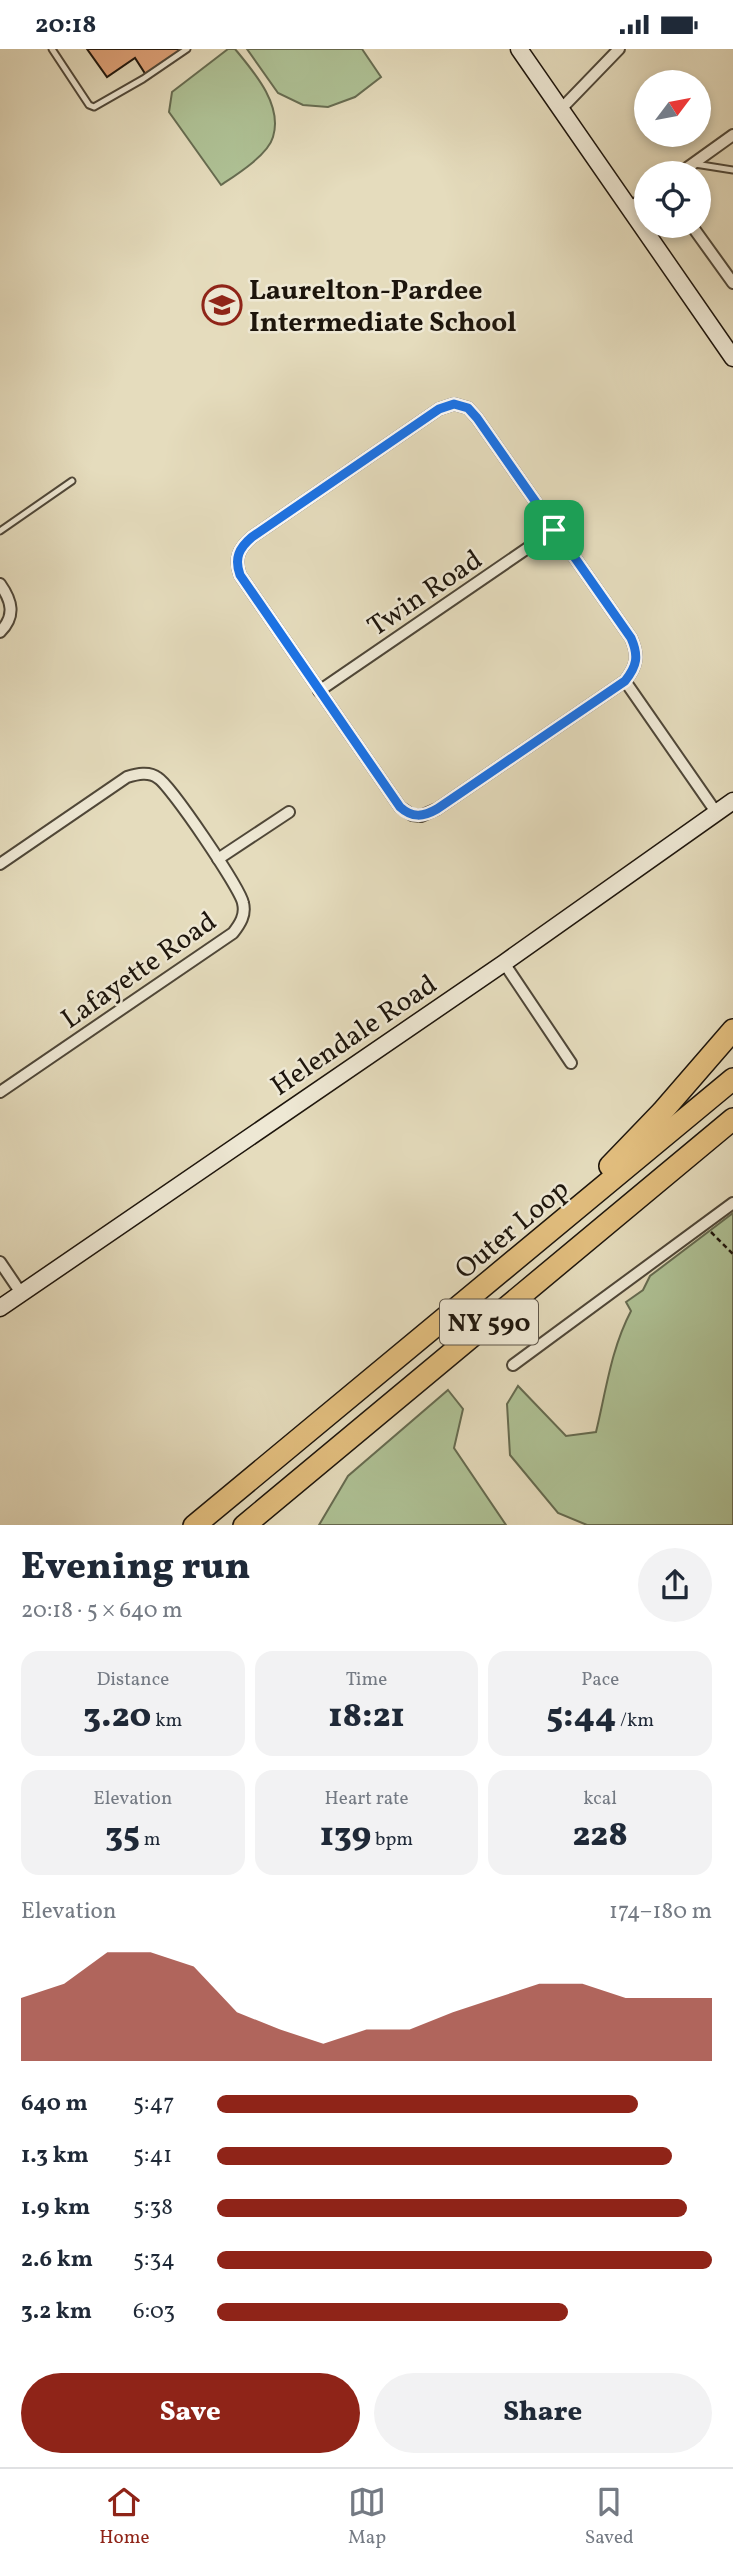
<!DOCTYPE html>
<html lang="en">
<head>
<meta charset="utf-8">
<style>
  :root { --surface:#fff; --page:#f2f2f3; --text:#1f2937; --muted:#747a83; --line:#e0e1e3; --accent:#8f2418 }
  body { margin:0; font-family:Vollkorn,serif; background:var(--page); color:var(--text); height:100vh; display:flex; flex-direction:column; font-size:26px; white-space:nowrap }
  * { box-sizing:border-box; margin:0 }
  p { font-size:23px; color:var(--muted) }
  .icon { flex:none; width:38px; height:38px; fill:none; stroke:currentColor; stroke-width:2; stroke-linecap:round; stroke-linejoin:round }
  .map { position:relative; height:1476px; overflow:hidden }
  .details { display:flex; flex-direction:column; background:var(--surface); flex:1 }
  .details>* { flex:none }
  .needle { width:46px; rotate:58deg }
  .buttons { position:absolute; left:634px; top:21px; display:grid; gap:14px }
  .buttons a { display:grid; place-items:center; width:77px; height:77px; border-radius:50%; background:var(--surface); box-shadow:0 4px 10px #0003; font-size:35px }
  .pin { position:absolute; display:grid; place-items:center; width:60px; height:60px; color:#fff; margin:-30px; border-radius:14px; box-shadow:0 4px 10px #0006 }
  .round { display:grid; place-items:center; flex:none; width:74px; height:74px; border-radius:37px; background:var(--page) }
  .overview { display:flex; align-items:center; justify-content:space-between; height:119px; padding:0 21px }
  h1 { font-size:38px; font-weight:800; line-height:52px }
  .metrics { display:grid; grid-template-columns:repeat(3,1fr); gap:10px; height:119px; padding:7px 21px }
  .metrics div { display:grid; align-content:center; border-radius:18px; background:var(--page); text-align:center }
  .metrics b { font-size:35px; font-weight:800 }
  .metrics small { font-size:19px; font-weight:400 }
  .metrics p { font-size:19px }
  .chart { height:196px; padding:14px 21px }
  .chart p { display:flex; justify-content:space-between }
  .chart svg { width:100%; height:126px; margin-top:7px; fill:var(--accent); opacity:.7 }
  .primary-button { display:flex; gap:14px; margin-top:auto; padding:14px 21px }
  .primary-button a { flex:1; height:80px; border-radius:42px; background:var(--accent); color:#fff; font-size:28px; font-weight:800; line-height:80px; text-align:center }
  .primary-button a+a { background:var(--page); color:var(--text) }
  ul { padding:0 21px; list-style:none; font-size:23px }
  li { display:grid; grid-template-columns:112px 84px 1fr; align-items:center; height:52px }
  li i { height:18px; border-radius:9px; background:var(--accent) }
  .status { display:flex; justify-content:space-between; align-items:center; height:49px; padding:0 35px; background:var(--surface); direction:ltr }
  .status svg { height:19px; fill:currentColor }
  .dock { display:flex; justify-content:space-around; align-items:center; height:98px; border-top:2px solid var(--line); background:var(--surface); font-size:19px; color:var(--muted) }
  .dock a { display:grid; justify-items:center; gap:4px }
  .dock .on { color:var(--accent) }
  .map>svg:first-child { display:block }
  .green { fill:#afc296; stroke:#666c51; stroke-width:2 }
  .building { fill:#e1a379; stroke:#1d150c; stroke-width:2 }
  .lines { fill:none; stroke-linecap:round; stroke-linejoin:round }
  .lane-casing { stroke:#4f4738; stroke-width:9 }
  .street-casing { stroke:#4f4738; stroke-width:14 }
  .secondary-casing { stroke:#1d150c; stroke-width:19 }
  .highway-casing { stroke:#1d150c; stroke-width:24 }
  .path { stroke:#1d150c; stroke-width:2.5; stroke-dasharray:5 3.5; stroke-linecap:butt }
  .lane { stroke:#eee8d4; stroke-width:5 }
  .street { stroke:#eee8d4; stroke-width:10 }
  .secondary { stroke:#eee8d4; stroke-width:16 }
  .highway { stroke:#e2be7e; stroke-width:21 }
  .route-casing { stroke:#fff; stroke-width:14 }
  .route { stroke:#1a73e8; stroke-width:9 }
  .labels { text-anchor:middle; stroke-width:5; stroke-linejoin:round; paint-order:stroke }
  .shield { fill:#eee8d4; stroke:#5c5448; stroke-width:2 }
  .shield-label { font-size:26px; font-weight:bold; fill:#1d150c }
  .poi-label { font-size:28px; font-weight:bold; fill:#1d150c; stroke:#eee8d4; text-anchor:start }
  .street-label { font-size:28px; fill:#1d150c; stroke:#eee8d4 }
</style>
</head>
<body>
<div class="status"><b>20:18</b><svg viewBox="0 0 49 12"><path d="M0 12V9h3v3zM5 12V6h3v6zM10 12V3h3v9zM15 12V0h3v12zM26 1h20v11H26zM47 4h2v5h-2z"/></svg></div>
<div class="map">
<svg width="733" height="1477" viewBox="0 0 733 1477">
  <rect width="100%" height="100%" fill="#e5dcbd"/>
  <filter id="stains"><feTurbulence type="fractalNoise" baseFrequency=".00286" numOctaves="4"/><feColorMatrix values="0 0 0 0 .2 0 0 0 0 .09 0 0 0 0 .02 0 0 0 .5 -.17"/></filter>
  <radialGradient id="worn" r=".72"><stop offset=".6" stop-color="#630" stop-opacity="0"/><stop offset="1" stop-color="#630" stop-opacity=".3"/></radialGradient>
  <!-- green -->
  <g class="green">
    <path d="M 228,0 L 235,0 C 254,23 283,56 273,88 C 268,106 236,126 221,136 L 169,63 L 172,43 Z"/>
    <path d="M 247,0 L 362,0 L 381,28 L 355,48 L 328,58 L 303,56 L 278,44 Z"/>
    <path d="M 733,1164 L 733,1476 L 587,1476 L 558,1464 L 510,1406 L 507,1355 L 518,1337 L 566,1387 L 596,1383 C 606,1342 611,1300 631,1262 L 626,1253 L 643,1241 L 650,1227 Z"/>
    <path d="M 448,1341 L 463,1360 L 454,1399 L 506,1476 L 319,1476 L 348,1427 Z"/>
  </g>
  <!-- building -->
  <path class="building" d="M 87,0 L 183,0 L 146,26 L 135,9 L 107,28 Z"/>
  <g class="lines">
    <!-- lane casing -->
    <g class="lane-casing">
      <g id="lane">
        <path d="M 52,0 L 89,56 L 94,58 L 143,30 L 187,0"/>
        <path d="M 695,115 L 733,121"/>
        <path d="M 0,482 L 72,432"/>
      </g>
    </g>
    <!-- street casing -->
    <g class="street-casing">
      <g id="street">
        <path d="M 561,60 L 619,0"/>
        <path d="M 680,124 L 733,86"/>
        <path d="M 629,159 L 646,148"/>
        <path d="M 692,177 L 733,234"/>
        <path d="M 454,355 L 468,359 L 477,369 L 631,589 C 639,607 637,617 625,632 L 437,760 L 421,767 L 412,766 L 400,758 L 240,526 C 234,509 239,499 252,488 L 439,360 Z"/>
        <path d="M 0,535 C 12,552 16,567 0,583"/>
        <path d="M 625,632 L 716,763"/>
        <path d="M 319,642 L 554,481"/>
        <path d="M 218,810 L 289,763"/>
        <path d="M 0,815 L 127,728 C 137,725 149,722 158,729 C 171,737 240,839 243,854 C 246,866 240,875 233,884 L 0,1043"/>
        <path d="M 504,914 L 571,1014"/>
        <path d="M 0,1213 L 21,1244"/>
        <path d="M 513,1316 L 733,1154"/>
      </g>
    </g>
    <!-- secondary casing -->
    <g class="secondary-casing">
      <g id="secondary">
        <path d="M 519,0 L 733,309"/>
        <path d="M 0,1259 L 504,914 L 733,752"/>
      </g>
    </g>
    <!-- highway casing -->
    <g class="highway-casing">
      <g id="highway">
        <path d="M 610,1117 L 662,1063 L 733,981"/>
        <path d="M 194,1477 L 733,1030"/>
        <path d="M 244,1477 L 733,1070"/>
      </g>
    </g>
    <!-- path -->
    <path class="path" d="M 711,1183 L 733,1205"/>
    <!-- lane -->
    <use href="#lane" class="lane"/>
    <!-- street -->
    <use href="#street" class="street"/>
    <!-- secondary -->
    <use href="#secondary" class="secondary"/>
    <!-- highway -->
    <use href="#highway" class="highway"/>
  </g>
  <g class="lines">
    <!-- route casing -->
    <g class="route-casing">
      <path id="route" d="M 454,355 L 468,359 L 477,369 L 631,589 C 639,607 637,617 625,632 L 437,760 C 423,768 412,769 400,758 L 240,526 C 234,509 239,499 252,488 L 439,360 Z"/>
    </g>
    <!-- route -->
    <use href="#route" class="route"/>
  </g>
  <!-- icons -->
  <defs>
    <g id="school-ring" transform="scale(2.0125)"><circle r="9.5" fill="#eee8d4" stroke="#8f2418" stroke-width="1.5"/><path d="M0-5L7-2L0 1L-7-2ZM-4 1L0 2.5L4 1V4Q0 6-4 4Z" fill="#8f2418"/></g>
  </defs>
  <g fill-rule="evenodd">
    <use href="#school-ring" x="222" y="256"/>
  </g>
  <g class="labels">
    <!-- shield labels -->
    <rect class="shield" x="440" y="1250.5" width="98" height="45" rx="5"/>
    <g class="shield-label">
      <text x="489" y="1282">NY 590</text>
    </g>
    <!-- poi labels -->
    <g class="poi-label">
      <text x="249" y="250">Laurelton-Pardee<tspan x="249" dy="32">Intermediate School</tspan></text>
    </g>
    <!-- street labels -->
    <g class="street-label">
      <text transform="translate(424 543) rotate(-34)" y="10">Twin Road</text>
      <text transform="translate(138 920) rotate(-35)" y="10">Lafayette Road</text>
      <text transform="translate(353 985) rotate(-34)" y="10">Helendale Road</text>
      <text transform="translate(511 1179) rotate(-40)" y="10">Outer Loop</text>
    </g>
  </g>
  <rect width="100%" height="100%" filter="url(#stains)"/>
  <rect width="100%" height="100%" fill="url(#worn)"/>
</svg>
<div class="buttons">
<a><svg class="needle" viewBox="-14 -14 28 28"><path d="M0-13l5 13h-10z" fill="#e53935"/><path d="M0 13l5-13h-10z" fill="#747a83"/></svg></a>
<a><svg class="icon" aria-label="locate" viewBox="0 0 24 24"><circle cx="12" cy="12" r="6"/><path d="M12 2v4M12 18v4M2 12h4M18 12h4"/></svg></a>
</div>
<div class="pin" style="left:554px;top:481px;background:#1e9e55"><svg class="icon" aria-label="arrive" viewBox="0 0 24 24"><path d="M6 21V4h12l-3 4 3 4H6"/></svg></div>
</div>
<section class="details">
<div class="overview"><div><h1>Evening run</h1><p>20:18 · 5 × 640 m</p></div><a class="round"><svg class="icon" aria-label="share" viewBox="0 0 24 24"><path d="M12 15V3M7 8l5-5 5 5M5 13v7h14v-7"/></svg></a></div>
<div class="metrics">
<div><p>Distance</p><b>3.20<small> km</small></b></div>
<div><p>Time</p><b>18:21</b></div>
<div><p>Pace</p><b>5:44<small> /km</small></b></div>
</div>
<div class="metrics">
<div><p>Elevation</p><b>35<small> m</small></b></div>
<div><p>Heart rate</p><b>139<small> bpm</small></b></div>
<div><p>kcal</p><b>228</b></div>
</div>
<div class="chart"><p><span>Elevation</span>174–180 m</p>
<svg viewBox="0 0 160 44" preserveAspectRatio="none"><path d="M0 44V22L10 17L20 6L30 6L40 11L50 27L60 33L70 38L80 33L90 33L100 27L110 22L120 17L130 17L140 22L150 22L160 22V44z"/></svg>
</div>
<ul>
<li><b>640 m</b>5:47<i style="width:85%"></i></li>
<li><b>1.3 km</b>5:41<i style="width:92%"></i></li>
<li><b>1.9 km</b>5:38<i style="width:95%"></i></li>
<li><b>2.6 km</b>5:34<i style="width:100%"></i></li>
<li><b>3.2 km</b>6:03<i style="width:71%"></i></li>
</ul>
<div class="primary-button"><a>Save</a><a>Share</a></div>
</section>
<nav class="dock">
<a class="on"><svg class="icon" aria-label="home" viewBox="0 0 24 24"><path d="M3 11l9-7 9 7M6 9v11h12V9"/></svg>Home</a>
<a><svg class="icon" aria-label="map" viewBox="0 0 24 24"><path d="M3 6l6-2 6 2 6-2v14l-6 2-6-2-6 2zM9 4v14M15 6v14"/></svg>Map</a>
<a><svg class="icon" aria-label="saved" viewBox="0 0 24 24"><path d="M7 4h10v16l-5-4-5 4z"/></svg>Saved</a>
</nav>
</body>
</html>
